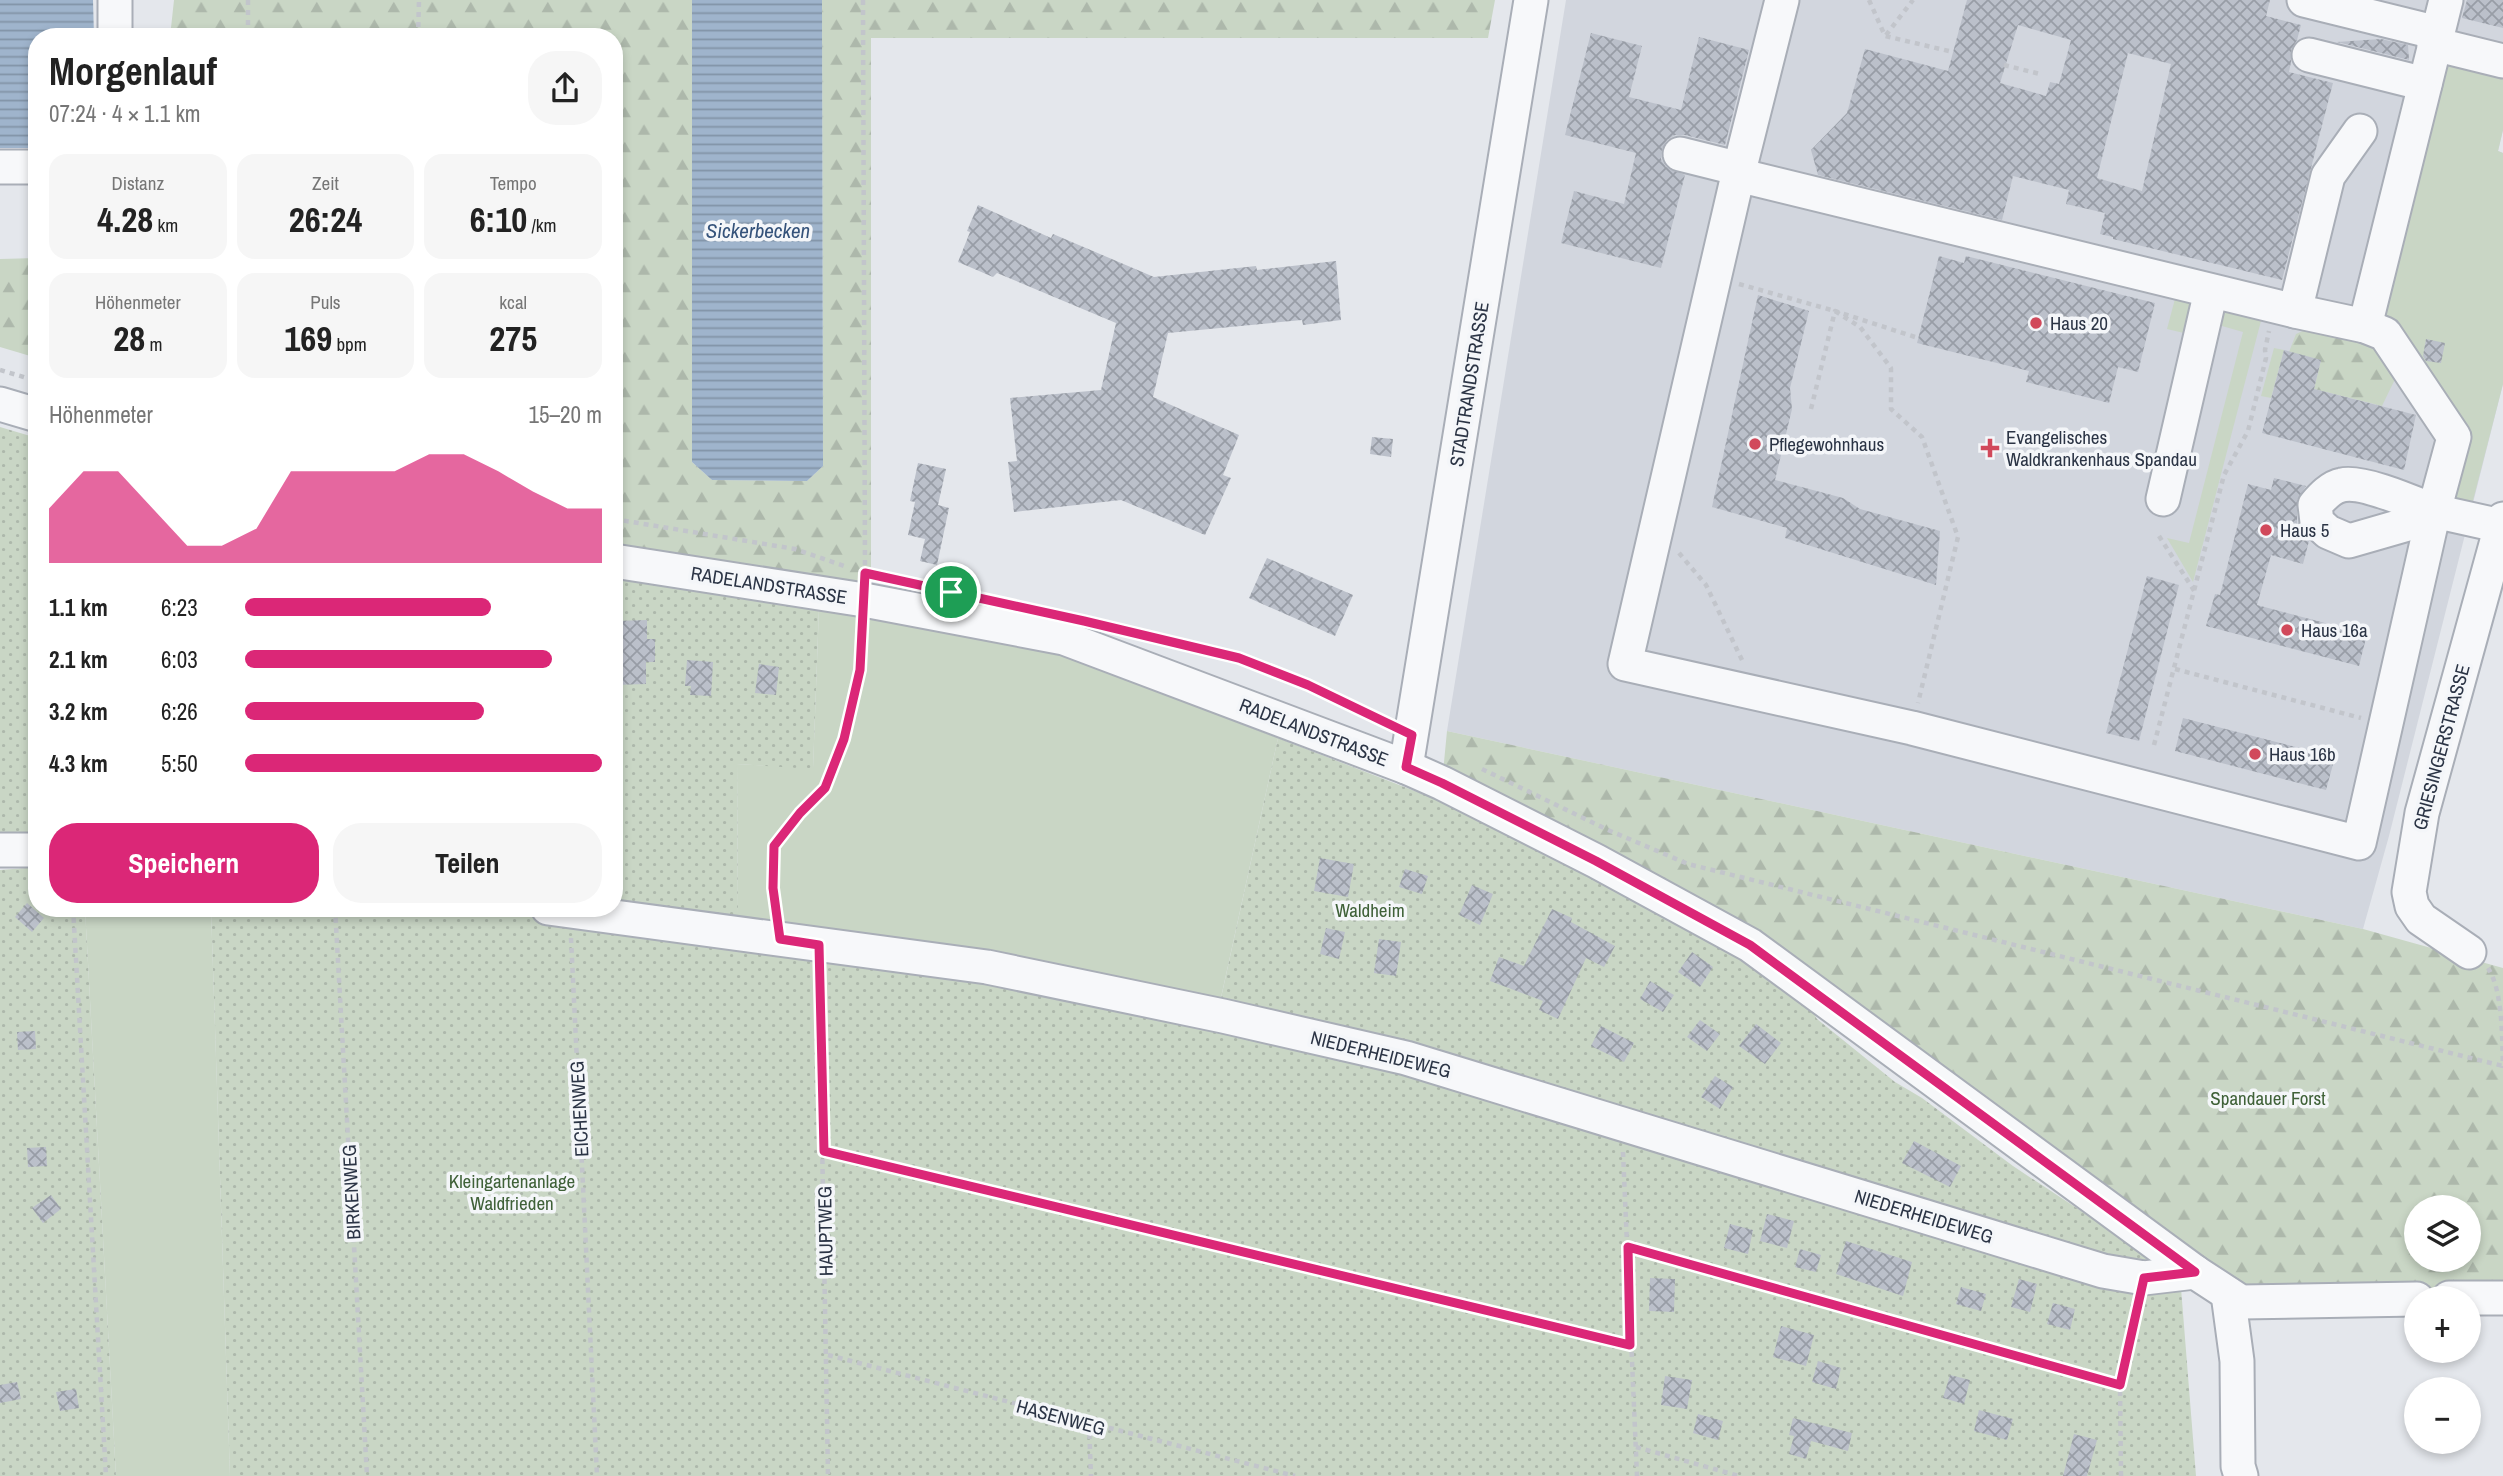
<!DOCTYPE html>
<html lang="de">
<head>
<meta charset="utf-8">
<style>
  :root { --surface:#fff; --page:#f6f6f6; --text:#222; --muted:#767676; --accent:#db2777 }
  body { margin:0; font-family:"Archivo Narrow",sans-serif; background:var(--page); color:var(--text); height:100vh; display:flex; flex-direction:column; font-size:26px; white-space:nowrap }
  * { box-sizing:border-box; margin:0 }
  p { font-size:23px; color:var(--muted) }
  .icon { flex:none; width:38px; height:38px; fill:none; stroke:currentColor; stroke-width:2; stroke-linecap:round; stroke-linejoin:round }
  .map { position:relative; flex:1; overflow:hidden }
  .sheet { position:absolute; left:28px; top:28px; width:595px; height:889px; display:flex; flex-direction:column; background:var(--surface); border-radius:28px; box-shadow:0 4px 10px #0003 }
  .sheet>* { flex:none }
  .buttons { position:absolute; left:2404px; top:1195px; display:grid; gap:14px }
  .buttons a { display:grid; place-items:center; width:77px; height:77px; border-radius:50%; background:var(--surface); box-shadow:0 4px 10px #0003; font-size:35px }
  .pin { position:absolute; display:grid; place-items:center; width:60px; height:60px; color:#fff; margin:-30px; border:4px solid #fff; border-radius:50%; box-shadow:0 2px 7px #0007 }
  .round { display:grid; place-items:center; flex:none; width:74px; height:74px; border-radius:28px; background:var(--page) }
  .overview { display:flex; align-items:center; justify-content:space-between; height:119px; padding:0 21px }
  h1 { font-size:38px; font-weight:700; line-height:52px }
  .metrics { display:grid; grid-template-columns:repeat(3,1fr); gap:10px; height:119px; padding:7px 21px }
  .metrics div { display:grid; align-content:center; border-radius:18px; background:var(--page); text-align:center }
  .metrics b { font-size:35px; font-weight:700 }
  .metrics small { font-size:19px; font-weight:400 }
  .metrics p { font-size:19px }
  .chart { height:196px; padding:14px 21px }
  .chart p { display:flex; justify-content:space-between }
  .chart svg { width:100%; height:126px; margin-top:7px; fill:var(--accent); opacity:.7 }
  .primary-button { display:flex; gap:14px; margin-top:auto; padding:14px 21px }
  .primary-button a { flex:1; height:80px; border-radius:28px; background:var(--accent); color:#fff; font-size:28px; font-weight:700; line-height:80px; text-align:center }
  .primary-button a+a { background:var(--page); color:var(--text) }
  ul { padding:0 21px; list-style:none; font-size:23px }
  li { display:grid; grid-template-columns:112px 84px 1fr; align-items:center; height:52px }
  li i { height:18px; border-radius:9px; background:var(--accent) }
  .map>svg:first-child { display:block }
  .built { fill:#d2d6de }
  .grass { fill:#c9d6c5 }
  .forest { fill:url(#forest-firs); fill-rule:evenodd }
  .park { fill:url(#park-dots) }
  .water { fill:url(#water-rules) }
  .building { fill:url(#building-cross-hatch); fill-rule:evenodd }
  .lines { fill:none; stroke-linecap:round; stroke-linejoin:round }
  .minor-casing { stroke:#a9aeb7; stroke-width:37 }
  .path { stroke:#c2c5cb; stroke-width:4.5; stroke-dasharray:5 5; stroke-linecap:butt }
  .minor { stroke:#f7f8fa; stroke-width:33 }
  .route-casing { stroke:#fff; stroke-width:14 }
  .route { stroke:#db2777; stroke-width:9 }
  .poi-dot { fill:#d1495b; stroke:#f4f6f9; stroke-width:2.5 }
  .labels { text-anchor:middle; stroke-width:7; stroke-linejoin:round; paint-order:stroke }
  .poi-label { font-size:19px; fill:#2b3445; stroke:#f4f6f9; text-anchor:start }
  .street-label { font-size:19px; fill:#2b3445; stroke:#f4f6f9 }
  .park-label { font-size:19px; fill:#3f6138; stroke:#f4f6f9 }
  .water-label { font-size:21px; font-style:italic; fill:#34527a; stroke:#f4f6f9 }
</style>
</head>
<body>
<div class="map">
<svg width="2503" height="1476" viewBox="0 0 2503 1476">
  <defs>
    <pattern id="forest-firs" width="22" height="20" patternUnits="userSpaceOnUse" patternTransform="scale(1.75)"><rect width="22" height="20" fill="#c9d6c5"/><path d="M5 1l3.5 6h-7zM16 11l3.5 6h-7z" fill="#adb8ab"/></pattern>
    <pattern id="park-dots" width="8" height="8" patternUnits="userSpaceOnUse" patternTransform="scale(1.75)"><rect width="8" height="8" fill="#c9d6c5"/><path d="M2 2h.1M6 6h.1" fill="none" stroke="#adb8ab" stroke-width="1.8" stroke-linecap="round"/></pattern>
    <pattern id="water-rules" width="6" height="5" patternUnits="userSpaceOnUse" patternTransform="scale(1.75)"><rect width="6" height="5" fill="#9fb4cc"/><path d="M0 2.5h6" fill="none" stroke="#8293a7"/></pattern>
    <pattern id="building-cross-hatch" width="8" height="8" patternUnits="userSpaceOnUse" patternTransform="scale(1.75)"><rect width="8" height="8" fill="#bbc0ca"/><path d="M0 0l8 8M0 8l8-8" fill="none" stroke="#989da6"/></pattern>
  </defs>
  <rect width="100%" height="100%" fill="#e4e7ec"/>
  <!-- built -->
  <path class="built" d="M 1566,0 L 2503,0 L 2503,130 L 2498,151 L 2503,153 L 2503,384 L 2389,836 L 2363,929 L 1447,731 Z"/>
  <!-- grass -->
  <g class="grass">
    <path d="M 2445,65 L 2503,79 L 2503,130 L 2498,151 L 2503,153 L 2503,384 L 2470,512 L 2446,506 L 2463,439 L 2379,326 Z"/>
    <path d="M 2176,295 L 2197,300 L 2188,334 L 2167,329 Z"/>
    <path d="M 2220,306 L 2262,317 L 2193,582 L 2167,538 L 2189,543 L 2243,332 L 2215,324 Z"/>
    <path d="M 2274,348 L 2284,350 L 2271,398 L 2261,396 Z"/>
    <path d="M 819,608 L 1044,648 L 1278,738 L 1220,1002 L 908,941 L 738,916 L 737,764 L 813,768 Z"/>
    <path d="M 85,908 L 211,908 L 230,1476 L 116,1476 Z"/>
  </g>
  <!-- forest -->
  <g class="forest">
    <path d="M 174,0 L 692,0 L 692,462 L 712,480 L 807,481 L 823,466 L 822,0 L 1495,0 L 1488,38 L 871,38 L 871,590 L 614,551 L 614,37 L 170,37 Z"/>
    <path d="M 37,258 L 37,358 L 0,347 L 0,259 Z"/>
    <path d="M 2309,328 L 2384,347 L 2398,373 L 2382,406 L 2314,389 L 2321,360 L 2289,352 L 2296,334 Z"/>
    <path d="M 1447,731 L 2363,929 L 2503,968 L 2503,1298 L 2241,1302 L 1750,945 L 1442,783 ZM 2417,1208 L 2469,1208 L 2469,1260 L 2417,1260 Z"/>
  </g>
  <!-- park -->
  <g class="park">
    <path d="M 0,427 L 37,438 L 37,836 L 0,839 Z"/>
    <path d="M 614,578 L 819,608 L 813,769 L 737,764 L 738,916 L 614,901 Z"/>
    <path d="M 1278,738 L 1456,807 L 1739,955 L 1813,1012 L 1817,1019 L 1895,1082 L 1922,1098 L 2013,1166 L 2125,1240 L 2179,1263 L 2196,1476 L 230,1476 L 211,908 L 548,908 L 1219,1007 Z"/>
    <path d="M 37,867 L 37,908 L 85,908 L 116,1476 L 0,1476 L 0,870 Z"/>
  </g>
  <!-- water -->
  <g class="water">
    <path d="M 0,0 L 93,0 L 94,37 L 37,37 L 37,148 L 0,148 Z"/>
    <path d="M 692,0 L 822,0 L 823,466 L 807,481 L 712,480 L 692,462 Z"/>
  </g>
  <!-- building -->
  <g class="building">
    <path d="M 1967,0 L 2270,0 L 2266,16 L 2301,25 L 2297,40 L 2291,50 L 2291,62 L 2289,72 L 2333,83 L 2282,280 L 2113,239 L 2113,237 L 2100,234 L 2105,213 L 2066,204 L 2069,190 L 2013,176 L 2002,220 L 1818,175 L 1811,150 L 1847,113 L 1865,49 L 1948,71 ZM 2018,25 L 2071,40 L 2059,84 L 2050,82 L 2046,96 L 2000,83 ZM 2128,53 L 2171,64 L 2142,191 L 2097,178 Z"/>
    <path d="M 2467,0 L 2503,0 L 2503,28 L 2462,18 Z"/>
    <path d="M 1591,33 L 1642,46 L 1629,97 L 1681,110 L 1699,37 L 1749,50 L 1725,145 L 1685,135 L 1675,135 L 1667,140 L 1662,149 L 1661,159 L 1666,167 L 1685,175 L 1661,268 L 1561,243 L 1574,191 L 1624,204 L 1636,153 L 1565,135 Z"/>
    <path d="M 2381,39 L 2408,45 L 2409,60 L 2337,42 Z"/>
    <path d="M 978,205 L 1051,238 L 1053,234 L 1154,277 L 1256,266 L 1257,270 L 1336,261 L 1341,320 L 1303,325 L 1302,320 L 1168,333 L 1153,397 L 1239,435 L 1223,475 L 1231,478 L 1205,535 L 1121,500 L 1014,512 L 1008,462 L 1017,461 L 1010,398 L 1101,390 L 1116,323 L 997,273 L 993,277 L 958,262 L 970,232 L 967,231 Z"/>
    <path d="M 1939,256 L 1964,263 L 1966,256 L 2155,303 L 2138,372 L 2118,367 L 2109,403 L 2026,382 L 2029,371 L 1917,343 Z"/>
    <path d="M 1758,295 L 1809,311 L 1790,388 L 1792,409 L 1775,480 L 1843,498 L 1860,509 L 1940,531 L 1936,585 L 1785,538 L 1787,528 L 1712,507 Z"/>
    <path d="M 2426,339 L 2445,343 L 2441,363 L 2426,361 L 2423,356 Z"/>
    <path d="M 2284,350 L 2321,360 L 2314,389 L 2416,415 L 2404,470 L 2262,433 Z"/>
    <path d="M 1372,437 L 1393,439 L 1391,457 L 1370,454 Z"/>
    <path d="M 918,463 L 946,469 L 938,505 L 949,508 L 937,565 L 920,561 L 925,539 L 908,535 L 915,502 L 910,501 Z"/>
    <path d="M 2274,478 L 2306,486 L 2297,500 L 2297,530 L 2301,531 L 2309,541 L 2303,564 L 2271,555 L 2257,605 L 2367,634 L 2359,666 L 2206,626 L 2215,594 L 2220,595 L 2248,484 L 2271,490 Z"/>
    <path d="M 1267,558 L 1353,595 L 1335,636 L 1249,598 Z"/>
    <path d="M 2147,576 L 2179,585 L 2139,741 L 2106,733 Z"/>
    <path d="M 647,620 L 647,639 L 655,639 L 655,662 L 646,662 L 646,684 L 615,685 L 614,621 Z"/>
    <path d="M 687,660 L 713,662 L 711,696 L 690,695 L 691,686 L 685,686 Z"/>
    <path d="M 759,664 L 779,667 L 776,695 L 755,693 Z"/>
    <path d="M 2183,718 L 2335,757 L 2326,790 L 2175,751 Z"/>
    <path d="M 1320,858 L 1354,864 L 1348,897 L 1314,891 Z"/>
    <path d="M 1405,869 L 1428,876 L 1422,894 L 1399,887 Z"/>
    <path d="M 1472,885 L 1493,894 L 1480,925 L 1459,915 Z"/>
    <path d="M 27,903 L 44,918 L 32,932 L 15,917 Z"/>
    <path d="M 1552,909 L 1572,918 L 1571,922 L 1615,946 L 1604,967 L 1586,958 L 1558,1019 L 1539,1010 L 1543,1001 L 1490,981 L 1499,957 L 1524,966 Z"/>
    <path d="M 1326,928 L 1345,932 L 1339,959 L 1320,954 Z"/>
    <path d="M 1379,939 L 1401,942 L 1396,976 L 1374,973 Z"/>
    <path d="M 1692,952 L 1713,967 L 1700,987 L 1678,972 Z"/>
    <path d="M 1650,981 L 1674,995 L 1663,1012 L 1640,999 Z"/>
    <path d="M 1700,1020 L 1720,1034 L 1707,1051 L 1687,1037 Z"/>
    <path d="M 1756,1024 L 1781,1043 L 1765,1064 L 1739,1046 Z"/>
    <path d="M 1601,1026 L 1634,1043 L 1624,1062 L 1591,1046 Z"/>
    <path d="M 35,1031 L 36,1049 L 18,1050 L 17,1032 Z"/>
    <path d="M 1715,1076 L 1733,1087 L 1720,1109 L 1701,1097 Z"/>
    <path d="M 1914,1141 L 1961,1166 L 1950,1187 L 1902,1163 Z"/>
    <path d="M 46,1147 L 47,1166 L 28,1167 L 27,1148 Z"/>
    <path d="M 51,1195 L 61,1209 L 43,1223 L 32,1208 Z"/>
    <path d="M 1767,1214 L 1794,1221 L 1787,1248 L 1760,1241 Z"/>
    <path d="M 1730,1224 L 1753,1230 L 1748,1254 L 1724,1248 Z"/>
    <path d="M 1846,1241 L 1912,1262 L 1903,1296 L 1836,1274 Z"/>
    <path d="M 1800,1249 L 1821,1255 L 1816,1272 L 1795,1267 Z"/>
    <path d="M 1650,1278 L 1675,1279 L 1674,1312 L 1649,1311 Z"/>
    <path d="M 2019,1279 L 2037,1284 L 2030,1312 L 2011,1307 Z"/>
    <path d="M 1961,1287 L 1986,1294 L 1981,1311 L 1956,1304 Z"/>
    <path d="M 2053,1303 L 2075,1309 L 2070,1330 L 2047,1324 Z"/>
    <path d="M 1781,1326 L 1814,1335 L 1806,1366 L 1773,1357 Z"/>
    <path d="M 1818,1361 L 1841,1368 L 1836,1389 L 1812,1382 Z"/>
    <path d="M 1950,1375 L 1970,1380 L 1964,1404 L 1943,1398 Z"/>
    <path d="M 1665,1376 L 1692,1380 L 1687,1409 L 1661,1405 Z"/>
    <path d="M 17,1382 L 21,1399 L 0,1403 L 0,1385 Z"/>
    <path d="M 76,1389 L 79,1408 L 60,1411 L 56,1392 Z"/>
    <path d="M 1979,1410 L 2013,1419 L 2007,1440 L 1974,1431 Z"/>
    <path d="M 1698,1414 L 1723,1421 L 1718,1440 L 1693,1433 Z"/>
    <path d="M 1793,1418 L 1852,1433 L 1848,1451 L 1811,1441 L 1806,1459 L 1789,1454 L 1794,1436 L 1789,1435 Z"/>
    <path d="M 2074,1434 L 2097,1440 L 2087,1476 L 2063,1476 Z"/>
  </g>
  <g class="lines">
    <!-- minor casing -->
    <g class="minor-casing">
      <g id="minor">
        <path d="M 1782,0 L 1738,175 L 2295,311 L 2365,326 L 2385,334 L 2454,437 L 2434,511 L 2415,522 L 2349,541 L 2328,532 L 2317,522 L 2315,505 C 2322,497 2331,487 2342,485 C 2362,480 2414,503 2434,511"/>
        <path d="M 2304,0 L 2438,33"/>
        <path d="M 115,37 L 115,0"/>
        <path d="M 2434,44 L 2503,61"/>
        <path d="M 2309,55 L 2425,84"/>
        <path d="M 1680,154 L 1740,169"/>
        <path d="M 0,167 L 37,167"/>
        <path d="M 1738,175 L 1625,664 L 1912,728 L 2359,843 L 2434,511 L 2501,526"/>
        <path d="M 2295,311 L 2328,176 L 2360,131"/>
        <path d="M 2365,326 L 2446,0"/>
        <path d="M 0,404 L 37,415"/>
        <path d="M 2163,499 L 2211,291"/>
        <path d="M 614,561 L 864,600 L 1064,638 L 1406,767 L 1442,783 L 1596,861 L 1750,945 L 2195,1272 L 2241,1302 L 2417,1299"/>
        <path d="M 1406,767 L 1531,0"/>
        <path d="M 0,850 L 37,850"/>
        <path d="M 548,908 L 987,967 L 1223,1016 L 1406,1058 L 2103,1271 L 2144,1278 L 2195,1272"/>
        <path d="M 2469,952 L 2421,919 L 2412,906 L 2409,892 L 2422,813 L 2503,519"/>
        <path d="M 2228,1294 L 2237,1361 L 2238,1466 L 2241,1476"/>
        <path d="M 2449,1298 L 2503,1298"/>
      </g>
    </g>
    <!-- path -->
    <g class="path">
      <path d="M 248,0 L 248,37"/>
      <path d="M 863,0 L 865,573"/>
      <path d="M 1869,0 L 1885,36 L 1953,52"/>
      <path d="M 1886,35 L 1913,0"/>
      <path d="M 418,37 L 419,0"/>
      <path d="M 2004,65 L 2040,74"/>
      <path d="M 1739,284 L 1835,311 L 1860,327 L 1891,368 L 1891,409 L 1922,437 L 1958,537 L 1918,703"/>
      <path d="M 0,370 L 37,381"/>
      <path d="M 1811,409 L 1835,311 L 1915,337"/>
      <path d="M 614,519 L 795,549 L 847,567"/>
      <path d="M 2159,536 L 2195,592"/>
      <path d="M 1679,553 L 1706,585 L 1743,662"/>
      <path d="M 1138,634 L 1239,658 L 1308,685 L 1386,722"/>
      <path d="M 2175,669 L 2361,718"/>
      <path d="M 2154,745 L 2224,475 L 2248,431 L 2266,358 L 2265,350 L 2269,331"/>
      <path d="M 1482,769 L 1608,830 L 1688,864 L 2503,1066"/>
      <path d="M 73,908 L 106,1476"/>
      <path d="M 335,908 L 367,1476"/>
      <path d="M 776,911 L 773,888 L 773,846 L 800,813 L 825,788 L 844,739 L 860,670 L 864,627"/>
      <path d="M 571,938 L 597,1476"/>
      <path d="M 2488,968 C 2503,991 2502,1038 2503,1068"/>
      <path d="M 819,969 L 828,1476"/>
      <path d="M 824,1151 L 1631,1345"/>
      <path d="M 1623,1152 L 1637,1476"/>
      <path d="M 1628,1247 L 2120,1385"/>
      <path d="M 828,1355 L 1295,1476"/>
      <path d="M 1089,1424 L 1091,1476"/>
      <path d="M 1636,1447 L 1739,1476"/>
      <path d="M 2121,1476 L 2120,1385 L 2138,1303"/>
    </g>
    <!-- minor -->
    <use href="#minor" class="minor"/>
  </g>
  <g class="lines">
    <!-- route casing -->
    <g class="route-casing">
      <path id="route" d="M 865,573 L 1084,621 L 1239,658 L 1308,685 L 1412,735 L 1406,767 L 1442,783 L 1596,861 L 1750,945 L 2195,1272 L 2144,1278 L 2120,1385 L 1628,1247 L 1630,1345 L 824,1151 L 819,945 L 780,939 L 773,888 L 774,846 L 800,813 L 825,788 L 844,739 L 860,670 Z"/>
    </g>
    <!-- route -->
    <use href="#route" class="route"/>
  </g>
  <!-- markers -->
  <g class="poi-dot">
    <circle cx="2036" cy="323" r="7"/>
    <circle cx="1755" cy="444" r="7"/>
    <path d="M1986.5 437.5h7v7h7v7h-7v7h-7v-7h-7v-7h7z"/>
    <circle cx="2266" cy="530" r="7"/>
    <circle cx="2287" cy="630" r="7"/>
    <circle cx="2255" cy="754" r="7"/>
  </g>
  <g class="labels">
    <!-- poi labels -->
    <g class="poi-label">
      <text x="2050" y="330">Haus 20</text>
      <text x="2006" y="444">Evangelisches<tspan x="2006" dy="22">Waldkrankenhaus Spandau</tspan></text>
      <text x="1769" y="451">Pflegewohnhaus</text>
      <text x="2280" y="537">Haus 5</text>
      <text x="2301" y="637">Haus 16a</text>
      <text x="2269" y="761">Haus 16b</text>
    </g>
    <!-- street labels -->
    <g class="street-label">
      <text transform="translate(1469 384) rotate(-81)" y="7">STADTRANDSTRASSE</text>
      <text transform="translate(769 585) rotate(9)" y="7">RADELANDSTRASSE</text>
      <text transform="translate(1314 732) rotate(21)" y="7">RADELANDSTRASSE</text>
      <text transform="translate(2441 747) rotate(-75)" y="7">GRIESINGERSTRASSE</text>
      <text transform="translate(1381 1054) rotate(14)" y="7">NIEDERHEIDEWEG</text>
      <text transform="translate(579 1109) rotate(-93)" y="7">EICHENWEG</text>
      <text transform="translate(351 1192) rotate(-93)" y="7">BIRKENWEG</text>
      <text transform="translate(1924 1216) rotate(17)" y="7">NIEDERHEIDEWEG</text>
      <text transform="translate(825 1231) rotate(-91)" y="7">HAUPTWEG</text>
      <text transform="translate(1061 1417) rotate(15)" y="7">HASENWEG</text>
    </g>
    <!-- park labels -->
    <g class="park-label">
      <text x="1370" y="917">Waldheim</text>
      <text x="2268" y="1105">Spandauer Forst</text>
      <text x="512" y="1188">Kleingartenanlage<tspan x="512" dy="22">Waldfrieden</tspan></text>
    </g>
    <!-- water labels -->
    <g class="water-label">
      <text x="758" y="238">Sickerbecken</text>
    </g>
  </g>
</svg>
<div class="buttons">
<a><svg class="icon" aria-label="layers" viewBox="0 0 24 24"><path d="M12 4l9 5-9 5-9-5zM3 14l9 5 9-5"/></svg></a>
<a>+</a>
<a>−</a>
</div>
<div class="pin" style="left:951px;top:592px;background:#1e9e55"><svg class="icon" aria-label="arrive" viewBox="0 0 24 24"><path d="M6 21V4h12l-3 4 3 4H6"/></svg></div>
<section class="sheet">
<div class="overview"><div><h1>Morgenlauf</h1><p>07:24 · 4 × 1.1 km</p></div><a class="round"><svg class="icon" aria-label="share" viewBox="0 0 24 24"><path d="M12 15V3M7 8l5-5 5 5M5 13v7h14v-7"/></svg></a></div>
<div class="metrics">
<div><p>Distanz</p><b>4.28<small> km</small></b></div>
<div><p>Zeit</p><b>26:24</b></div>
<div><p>Tempo</p><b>6:10<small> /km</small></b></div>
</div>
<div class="metrics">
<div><p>Höhenmeter</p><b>28<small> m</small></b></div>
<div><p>Puls</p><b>169<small> bpm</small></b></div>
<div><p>kcal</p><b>275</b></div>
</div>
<div class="chart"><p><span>Höhenmeter</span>15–20 m</p>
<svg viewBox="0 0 160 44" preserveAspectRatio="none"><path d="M0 44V25L10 12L20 12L30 25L40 38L50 38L60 32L70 12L80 12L90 12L100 12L110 6L120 6L130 12L140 19L150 25L160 25V44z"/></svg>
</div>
<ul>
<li><b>1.1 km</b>6:23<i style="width:69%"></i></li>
<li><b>2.1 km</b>6:03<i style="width:86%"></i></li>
<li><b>3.2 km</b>6:26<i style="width:67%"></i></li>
<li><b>4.3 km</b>5:50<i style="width:100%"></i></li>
</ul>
<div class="primary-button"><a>Speichern</a><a>Teilen</a></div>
</section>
</div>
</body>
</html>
